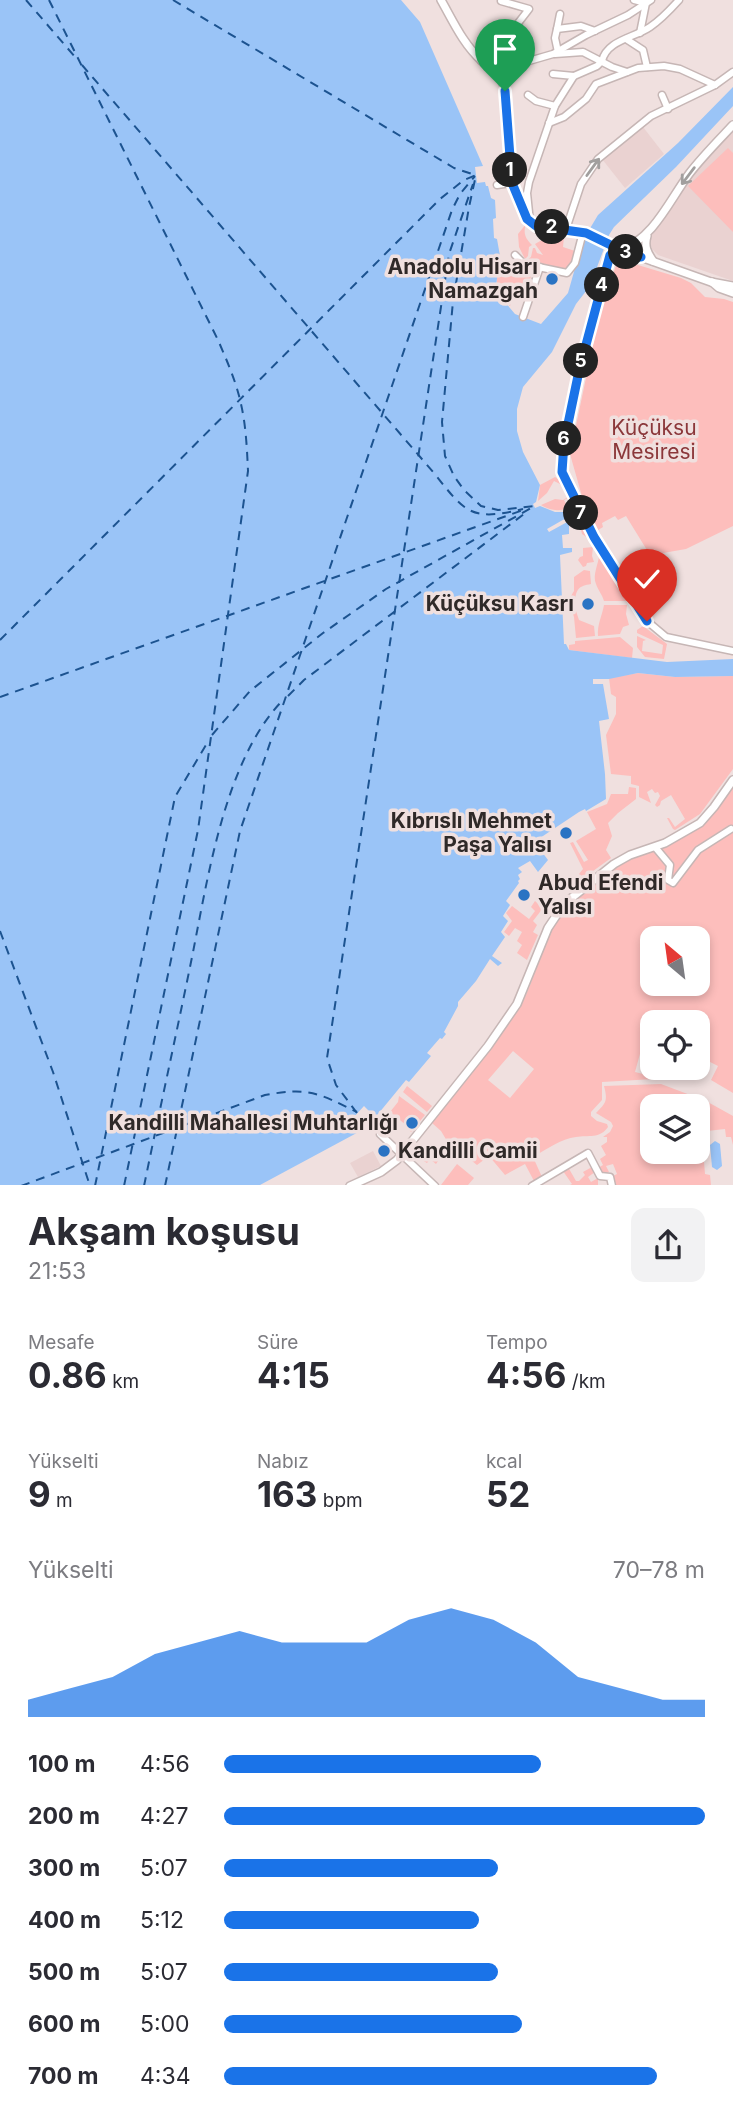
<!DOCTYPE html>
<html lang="tr">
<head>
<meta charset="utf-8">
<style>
  :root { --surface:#fff; --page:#f2f2f3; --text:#2b2b33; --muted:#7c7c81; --accent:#1a73e8 }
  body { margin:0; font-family:Inter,sans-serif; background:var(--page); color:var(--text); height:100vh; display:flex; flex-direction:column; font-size:26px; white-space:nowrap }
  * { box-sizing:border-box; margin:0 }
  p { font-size:23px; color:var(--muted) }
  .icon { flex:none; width:38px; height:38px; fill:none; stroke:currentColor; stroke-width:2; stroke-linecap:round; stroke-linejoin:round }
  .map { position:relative; height:1185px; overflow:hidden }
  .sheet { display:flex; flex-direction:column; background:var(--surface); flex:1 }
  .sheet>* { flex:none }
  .needle { width:46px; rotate:331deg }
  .fabs { position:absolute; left:640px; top:926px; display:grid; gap:14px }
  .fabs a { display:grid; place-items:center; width:70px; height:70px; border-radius:14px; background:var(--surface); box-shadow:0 4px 10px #0003; font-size:35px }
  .pin { position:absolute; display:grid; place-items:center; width:60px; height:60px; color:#fff; margin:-72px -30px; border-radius:50% 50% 50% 0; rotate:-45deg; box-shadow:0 0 7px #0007 }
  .pin .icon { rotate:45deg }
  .km { position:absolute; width:35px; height:35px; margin:-18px; border-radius:50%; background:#222; color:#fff; font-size:19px; line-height:35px; text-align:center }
  .round { display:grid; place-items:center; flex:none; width:74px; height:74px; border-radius:14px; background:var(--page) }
  .head { display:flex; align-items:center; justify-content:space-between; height:119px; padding:0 28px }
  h1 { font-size:38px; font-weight:700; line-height:52px }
  .figures { display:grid; grid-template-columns:repeat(3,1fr); gap:10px; height:119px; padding:7px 28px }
  .figures div { display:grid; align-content:center }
  .figures b { font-size:35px; font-weight:700 }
  .figures small { font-size:19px; font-weight:400 }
  .figures p { font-size:19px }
  .chart { height:196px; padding:14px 28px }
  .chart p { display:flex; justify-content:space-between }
  .chart svg { width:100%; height:126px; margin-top:7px; fill:var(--accent); opacity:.7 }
  ul { padding:0 28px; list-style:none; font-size:23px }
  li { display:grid; grid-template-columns:112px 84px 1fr; align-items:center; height:52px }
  li i { height:18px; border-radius:9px; background:var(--accent) }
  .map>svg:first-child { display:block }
  .built { fill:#ead2d1 }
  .green { fill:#fdbebc; fill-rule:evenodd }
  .water { fill:#9ac4f7 }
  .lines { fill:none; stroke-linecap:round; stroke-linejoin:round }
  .ferry { stroke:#1c5390; stroke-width:2; stroke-dasharray:9 7; stroke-linecap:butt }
  .minor-casing { stroke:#c6b6b5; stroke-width:9 }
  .major-casing { stroke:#c6b6b5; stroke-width:10 }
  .minor { stroke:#fff; stroke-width:6 }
  .major { stroke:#fff; stroke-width:7 }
  .oneway { stroke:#a19f9e }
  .route-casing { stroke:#fff; stroke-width:14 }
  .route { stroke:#1a73e8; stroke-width:9 }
  .poi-dot { fill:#2a73c3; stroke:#f0e0df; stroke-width:2.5 }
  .labels { text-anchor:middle; stroke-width:7; stroke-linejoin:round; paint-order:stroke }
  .poi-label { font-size:21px; font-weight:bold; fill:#2f2928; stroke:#f0e0df; text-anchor:end }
  .park-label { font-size:21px; fill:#8b373a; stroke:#f0e0df }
</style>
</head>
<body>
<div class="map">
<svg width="733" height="1186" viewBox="0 0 733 1186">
  <rect width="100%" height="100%" fill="#f0e0df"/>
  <!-- built -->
  <g class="built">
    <path d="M 643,127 L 664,154 L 625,188 L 602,159 Z"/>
    <path d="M 733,130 L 733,281 L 658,255 L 652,249 L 650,242 L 654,229 L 688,179 Z"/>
    <path d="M 373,1151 L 381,1166 L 358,1177 L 350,1163 Z"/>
  </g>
  <!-- green -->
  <g class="green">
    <path d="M 728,148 L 733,153 L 733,232 L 688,186 Z"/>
    <path d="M 526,224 C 523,233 525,238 532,245 L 529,247 L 528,256 L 525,259 L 519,247 L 518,234 Z"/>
    <path d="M 553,229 L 557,229 L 554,244 L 556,238 L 564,237 L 563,247 L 575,251 L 572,262 L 566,269 L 526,261 L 531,257 L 533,248 L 535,248 L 537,253 L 543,255 L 535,244 L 552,234 Z"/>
    <path d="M 618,259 L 681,278 L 691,283 L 705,297 L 724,299 L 733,302 L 733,526 L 686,549 L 663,553 L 629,585 L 650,555 L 626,516 L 618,520 L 615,516 L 602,523 L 603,527 L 595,532 L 587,514 L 570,454 L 598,321 Z"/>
    <path d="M 516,261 L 533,271 L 527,288 L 519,286 L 510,306 C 496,294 496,286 497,268 L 514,268 Z"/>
    <path d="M 555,477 L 561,481 L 565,489 L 560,484 L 554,481 L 547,493 L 538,501 L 540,485 Z"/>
    <path d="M 568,497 L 589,537 L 588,538 L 582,534 L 579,521 L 568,498 L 564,500 L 568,508 C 560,512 548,510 541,505 L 555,499 L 563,500 Z"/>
    <path d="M 593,547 L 592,556 L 594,562 L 587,563 L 586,566 L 583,567 L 578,560 L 580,557 L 583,556 L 583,548 Z"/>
    <path d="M 599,555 L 615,575 L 627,601 L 604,601 C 602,594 598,590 596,584 C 592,575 599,563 599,555 Z"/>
    <path d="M 584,570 L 590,571 L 591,584 C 579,586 576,589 575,601 L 572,601 L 571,596 L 574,591 L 574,577 Z"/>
    <path d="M 604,605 L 627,605 L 626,614 L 629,625 L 623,627 L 620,634 L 598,636 C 597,625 602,616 604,605 Z"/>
    <path d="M 571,608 L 575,608 L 579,620 L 594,626 L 595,636 L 576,638 L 574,617 Z"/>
    <path d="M 643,626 L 667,644 L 664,659 L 645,657 L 637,647 L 637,636 L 646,640 L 643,641 L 642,651 L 662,654 L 663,645 L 637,633 L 637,630 Z"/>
    <path d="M 620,637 L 633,648 L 632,658 L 569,650 L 569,645 L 575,644 L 575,641 Z"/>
    <path d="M 638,673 L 675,677 L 733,676 L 733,769 L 700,814 L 675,830 L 673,829 L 667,818 L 669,818 L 675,827 L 685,819 L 671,795 L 661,801 L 660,805 L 657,807 L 655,805 L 660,796 L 658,792 L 655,793 L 652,789 L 647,792 L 651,803 L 639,797 L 639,786 L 631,784 L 631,776 L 611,774 L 606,735 L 616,714 L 616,697 L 611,694 L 609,678 Z"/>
    <path d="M 629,787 L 636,788 L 636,799 L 618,813 L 608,823 L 612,836 L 606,850 L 611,858 L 582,879 L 579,874 L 583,869 L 570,843 L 573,842 L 584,862 L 588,860 L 576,841 L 596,829 L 587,812 L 607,804 L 611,794 L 628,794 Z"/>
    <path d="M 733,787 L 733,1093 L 711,1080 L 718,1066 L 698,1056 L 698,1022 L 653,1022 L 653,1045 L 643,1043 L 635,1072 L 655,1077 L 654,1079 L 602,1082 L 602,1100 L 591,1112 L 591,1116 L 597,1121 L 607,1124 L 608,1127 C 600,1139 588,1135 576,1137 C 561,1139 547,1149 533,1157 L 542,1177 L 534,1181 L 525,1164 L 505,1175 L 489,1156 L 477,1165 L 447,1141 L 441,1131 L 432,1123 L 521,1005 C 539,973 541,932 569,904 C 584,889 610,868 630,859 C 655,847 678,844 702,825 C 715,815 724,800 733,787 ZM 653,938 L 698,938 L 698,984 L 653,984 ZM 513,1051 L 534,1069 L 510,1098 L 488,1080 Z"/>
    <path d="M 535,901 L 543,908 L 533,921 L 537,925 L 533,932 L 538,935 L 527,960 L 517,953 L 522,945 L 517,941 L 522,932 L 515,928 L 509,936 L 504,932 L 512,921 L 506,913 L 512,906 L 529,919 L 535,911 L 531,907 Z"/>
    <path d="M 661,1084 L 706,1101 L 733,1116 L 733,1145 L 731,1137 L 726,1137 L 725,1129 L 707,1131 L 707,1136 L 702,1137 L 705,1174 L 710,1175 L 711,1185 L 613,1185 L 613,1176 L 617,1174 L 613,1164 L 606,1166 L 609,1172 L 602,1175 L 598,1168 L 603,1165 L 600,1159 L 606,1155 L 601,1146 L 607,1142 L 607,1137 L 603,1137 L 610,1132 L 613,1126 L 611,1122 L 596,1113 C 606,1103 608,1101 604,1086 ZM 653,1106 L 698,1106 L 698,1152 L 653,1152 Z"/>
    <path d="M 407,1086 L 432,1106 L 427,1112 L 403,1092 Z"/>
    <path d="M 399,1096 L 425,1115 L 411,1132 L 406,1125 L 390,1112 L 398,1102 Z"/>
    <path d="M 429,1146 L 442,1155 L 436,1164 L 430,1159 L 427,1163 L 420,1159 Z"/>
    <path d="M 457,1164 L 474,1178 L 468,1185 L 441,1185 Z"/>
    <path d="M 568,1167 L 576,1181 L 579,1181 L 585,1175 L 583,1172 L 592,1167 L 595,1172 L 588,1177 L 591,1182 L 598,1178 L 598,1185 L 570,1185 L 572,1184 L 563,1171 Z"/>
  </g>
  <!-- water -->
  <g class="water">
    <path d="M 0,0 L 401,0 L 420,22 L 483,166 L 475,167 L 477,183 L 485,182 L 486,186 L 488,186 L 491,198 L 495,200 L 496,218 L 493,219 L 494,238 L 497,239 L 500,256 L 496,286 L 499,295 L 515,314 L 541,324 L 568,293 L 583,240 L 598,215 L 678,143 L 733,87 L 733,106 L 676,167 L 614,227 L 609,235 L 590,286 L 576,304 L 552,352 L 523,387 L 517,409 L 517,431 L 523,452 L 540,485 L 536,502 L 533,504 L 535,508 L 540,506 L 555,512 L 565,512 L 568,517 L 547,529 L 549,532 L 569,521 L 569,534 L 562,535 L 563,548 L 572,548 L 572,552 L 560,555 L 564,644 L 566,644 L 569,650 L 667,662 L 733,659 L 733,676 L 675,677 L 638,673 L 609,679 L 593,679 L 593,684 L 603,684 L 609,719 L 599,721 L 605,774 L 606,799 L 586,811 L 585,809 L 579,812 L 540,838 L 536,844 L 548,860 L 538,872 L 530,861 L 518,868 L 522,872 L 518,875 L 520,879 L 518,881 L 519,883 L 506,901 L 510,905 L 503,916 L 508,921 L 501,932 L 505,937 L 492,956 L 502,963 L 498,966 L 490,959 L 476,981 L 458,1002 L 458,1006 L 444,1032 L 446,1034 L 442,1039 L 440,1038 L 427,1053 L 431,1056 L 409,1082 L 406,1080 L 374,1119 L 367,1113 L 369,1111 L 364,1106 L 353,1118 L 366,1128 L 260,1185 L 0,1186 Z"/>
    <path d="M 715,1141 L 720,1144 L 722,1166 L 717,1170 L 712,1167 L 710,1145 Z"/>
  </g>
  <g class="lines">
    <!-- ferry -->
    <g class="ferry">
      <path d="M 26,0 L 76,58"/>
      <path d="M 49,0 L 218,340 C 227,361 236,381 241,404 C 246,426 247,449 248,471 L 198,830 L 124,1186"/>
      <path d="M 173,0 L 454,168 L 475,175"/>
      <path d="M 82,65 L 434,473 C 465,512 470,522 523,509"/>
      <path d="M 0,640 L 440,199 L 464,180 L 476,175 L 469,207 L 453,301 L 442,422 L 445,456 L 454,476 L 464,490 L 481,506 L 498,510 L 534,506"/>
      <path d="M 288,696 L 304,680 L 528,511"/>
      <path d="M 0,697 L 526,509"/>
      <path d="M 212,735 L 250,691 L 323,633 L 386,589 L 533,507"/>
      <path d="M 0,931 L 53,1072 L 90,1186"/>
      <path d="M 357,1113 L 336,1085 L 327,1058 L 449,254 L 473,184"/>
      <path d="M 21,1186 L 265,1095 C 309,1087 318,1093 357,1112"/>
      <path d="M 95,1186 L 175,797 L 209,740"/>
      <path d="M 144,1186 C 159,1113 175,1040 190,967 C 207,885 223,760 284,699"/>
      <path d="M 165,1186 L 240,831 L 452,210 L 460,194 L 475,176"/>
    </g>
    <!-- minor casing -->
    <g class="minor-casing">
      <g id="minor">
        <path d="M 634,0 L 646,3 L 640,33"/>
        <path d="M 557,29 L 560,14"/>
        <path d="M 626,39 L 643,50 L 647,67"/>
        <path d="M 558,52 L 555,38 L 557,29 L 581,26 L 595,31"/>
        <path d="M 555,54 L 583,52 L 612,67 L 627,72"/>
        <path d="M 481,61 L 488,49 L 512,31 L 529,9 L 501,1"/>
        <path d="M 602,61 C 607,40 634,38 650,27 C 662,19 670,10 679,0"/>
        <path d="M 553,74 L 574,76"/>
        <path d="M 502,78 L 515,65 L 553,54 L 586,35 L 628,15 L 651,0"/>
        <path d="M 528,95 L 536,101 L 555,106"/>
        <path d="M 662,95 L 668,109"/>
        <path d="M 549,123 L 564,117 L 586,99 L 596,84 L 638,68 L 664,66 L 680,69 L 715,85"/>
        <path d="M 497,185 L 512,183"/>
        <path d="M 530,222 L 527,193 L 529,182 L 555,106 L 574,76 L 597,66 L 602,61"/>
        <path d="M 566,229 L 581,184 L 598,159 L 651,116 L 715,85 L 733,72"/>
        <path d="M 515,255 L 524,264 L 567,273 L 575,263 L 582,236 L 577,233"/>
        <path d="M 636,257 L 628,257 L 615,252 L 610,255 L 579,371 L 563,443 L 562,472 L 594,537 L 647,621 L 666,637 L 733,651"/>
        <path d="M 523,317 L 540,267"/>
        <path d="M 655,847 L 670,865 L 668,880 L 673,883 L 698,850 L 731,829"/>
        <path d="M 380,1134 L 435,1186"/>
        <path d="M 532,1186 L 588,1153 L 600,1176 L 610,1177 L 612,1186"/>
      </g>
    </g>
    <!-- major casing -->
    <g class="major-casing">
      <g id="major">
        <path d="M 441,0 C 453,21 463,44 482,61 C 492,71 503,76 505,91 L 512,183 L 524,214 L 530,222 L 536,226 L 586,233 L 621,250 L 711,282 L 733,286"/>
        <path d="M 647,236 C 644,246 647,252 653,261"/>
        <path d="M 621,250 C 654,238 669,201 689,174 C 702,157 718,141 733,125"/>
        <path d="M 712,282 L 719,288 L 733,293"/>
        <path d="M 350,1186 L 381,1172 L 397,1160 L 488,1046 L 517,1004 L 548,928 L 564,904 L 614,864 L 630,855 L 665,843 L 700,823 L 714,807 L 733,780"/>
      </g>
    </g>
    <!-- minor -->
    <use href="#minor" class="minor"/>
    <!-- major -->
    <use href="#major" class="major"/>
  </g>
  <!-- one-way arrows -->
  <defs><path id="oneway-shaft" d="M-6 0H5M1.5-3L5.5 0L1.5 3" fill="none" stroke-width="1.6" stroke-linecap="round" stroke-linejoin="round" transform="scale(1.75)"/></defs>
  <g class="oneway">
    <use href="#oneway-shaft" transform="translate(593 167) rotate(-54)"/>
    <use href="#oneway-shaft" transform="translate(688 176) rotate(127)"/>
  </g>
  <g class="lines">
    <!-- route casing -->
    <g class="route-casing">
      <path id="route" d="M 505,91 L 512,183 L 527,219 L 536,226 L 586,233 L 621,250 L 641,257 L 628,257 L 615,252 L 610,255 L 579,371 L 564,443 L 562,472 L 594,537 L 647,621"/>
    </g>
    <!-- route -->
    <use href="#route" class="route"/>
  </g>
  <!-- markers -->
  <g class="poi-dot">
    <circle cx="552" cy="279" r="7"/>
    <circle cx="588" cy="604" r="7"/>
    <circle cx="566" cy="833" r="7"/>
    <circle cx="524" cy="895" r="7"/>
    <circle cx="412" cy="1123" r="7"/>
    <circle cx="384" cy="1151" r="7"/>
  </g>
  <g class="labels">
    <!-- poi labels -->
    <g class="poi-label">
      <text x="538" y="274">Anadolu Hisarı<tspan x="538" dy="24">Namazgah</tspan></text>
      <text x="574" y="611">Küçüksu Kasrı</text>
      <text x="552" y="828">Kıbrıslı Mehmet<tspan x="552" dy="24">Paşa Yalısı</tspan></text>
      <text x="538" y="890" text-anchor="start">Abud Efendi<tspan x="538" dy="24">Yalısı</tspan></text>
      <text x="398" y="1130">Kandilli Mahallesi Muhtarlığı</text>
      <text x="398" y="1158" text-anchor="start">Kandilli Camii</text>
    </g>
    <!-- park labels -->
    <g class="park-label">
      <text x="654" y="435">Küçüksu<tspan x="654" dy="24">Mesiresi</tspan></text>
    </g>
  </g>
</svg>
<div class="fabs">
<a><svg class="needle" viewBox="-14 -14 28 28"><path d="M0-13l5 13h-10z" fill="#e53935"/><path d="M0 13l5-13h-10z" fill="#7c7c81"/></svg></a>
<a><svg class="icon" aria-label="locate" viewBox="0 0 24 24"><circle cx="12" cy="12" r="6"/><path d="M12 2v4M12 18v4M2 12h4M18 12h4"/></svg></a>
<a><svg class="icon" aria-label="layers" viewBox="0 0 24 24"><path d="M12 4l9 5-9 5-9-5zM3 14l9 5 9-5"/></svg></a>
</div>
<div class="pin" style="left:505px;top:91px;background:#1e9e55"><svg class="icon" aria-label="arrive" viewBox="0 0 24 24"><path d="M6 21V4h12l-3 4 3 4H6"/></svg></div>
<div class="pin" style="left:647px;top:621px;background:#d93025"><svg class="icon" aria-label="check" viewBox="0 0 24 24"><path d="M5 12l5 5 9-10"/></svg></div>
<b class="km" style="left:510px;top:170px">1</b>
<b class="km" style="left:552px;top:227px">2</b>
<b class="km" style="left:626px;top:252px">3</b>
<b class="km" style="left:602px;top:285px">4</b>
<b class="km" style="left:581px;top:361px">5</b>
<b class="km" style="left:564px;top:439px">6</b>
<b class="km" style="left:581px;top:513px">7</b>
</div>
<section class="sheet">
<div class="head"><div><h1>Akşam koşusu</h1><p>21:53</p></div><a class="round"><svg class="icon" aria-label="share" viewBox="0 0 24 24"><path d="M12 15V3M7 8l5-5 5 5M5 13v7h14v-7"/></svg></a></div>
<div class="figures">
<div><p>Mesafe</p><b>0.86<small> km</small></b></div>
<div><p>Süre</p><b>4:15</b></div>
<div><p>Tempo</p><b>4:56<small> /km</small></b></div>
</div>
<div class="figures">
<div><p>Yükselti</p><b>9<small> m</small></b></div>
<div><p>Nabız</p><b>163<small> bpm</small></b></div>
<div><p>kcal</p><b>52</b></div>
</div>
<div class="chart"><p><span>Yükselti</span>70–78 m</p>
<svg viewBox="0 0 160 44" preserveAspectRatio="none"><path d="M0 44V38L10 34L20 30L30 22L40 18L50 14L60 18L70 18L80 18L90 10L100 6L110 10L120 18L130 30L140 34L150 38L160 38V44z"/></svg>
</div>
<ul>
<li><b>100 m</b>4:56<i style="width:66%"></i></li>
<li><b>200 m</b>4:27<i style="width:100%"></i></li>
<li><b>300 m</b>5:07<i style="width:57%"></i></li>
<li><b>400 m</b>5:12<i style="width:53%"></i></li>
<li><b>500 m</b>5:07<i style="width:57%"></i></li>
<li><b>600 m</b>5:00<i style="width:62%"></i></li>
<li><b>700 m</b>4:34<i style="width:90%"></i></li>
</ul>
</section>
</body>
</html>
